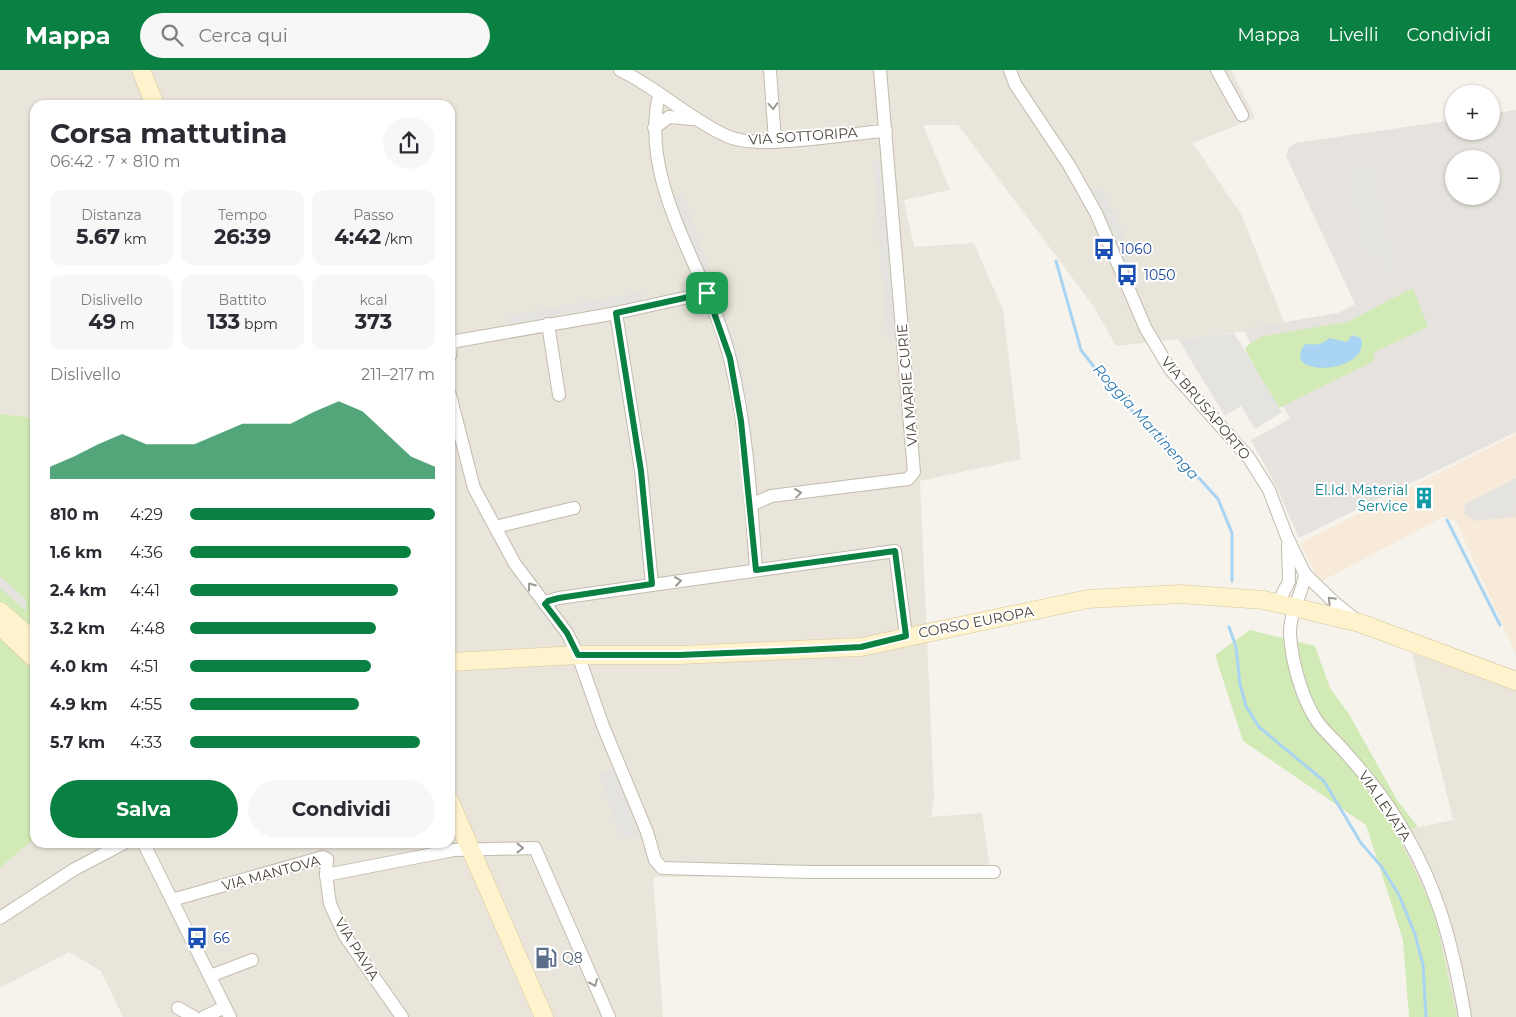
<!DOCTYPE html>
<html lang="it">
<head>
<meta charset="utf-8">
<style>
  :root { --surface:#fff; --page:#f7f7f7; --text:#2b2b33; --muted:#7c7c81; --accent:#0b8043 }
  body { margin:0; font-family:Montserrat,sans-serif; background:var(--page); color:var(--text); height:100vh; display:flex; flex-direction:column; font-size:19px; white-space:nowrap }
  * { box-sizing:border-box; margin:0 }
  p { font-size:16px; color:var(--muted) }
  .icon { flex:none; width:28px; height:28px; fill:none; stroke:currentColor; stroke-width:2; stroke-linecap:round; stroke-linejoin:round }
  .map { position:relative; flex:1; overflow:hidden }
  .panel { position:absolute; left:30px; top:30px; width:425px; height:748px; display:flex; flex-direction:column; background:var(--surface); border-radius:15px; box-shadow:0 1px 4px #0004 }
  .panel>* { flex:none }
  .buttons { position:absolute; left:1445px; top:15px; display:grid; gap:10px }
  .buttons a { display:grid; place-items:center; width:55px; height:55px; border-radius:50%; background:var(--surface); box-shadow:0 1px 4px #0004; font-size:25px }
  .pin { position:absolute; display:grid; place-items:center; width:42px; height:42px; color:#fff; margin:-21px; border-radius:10px; box-shadow:0 2px 8px #0006 }
  .round { display:grid; place-items:center; flex:none; width:52px; height:52px; border-radius:26px; background:var(--page) }
  .summary { display:flex; align-items:center; justify-content:space-between; height:85px; padding:0 20px }
  h1 { font-size:28px; font-weight:700; line-height:38px }
  .metrics { display:grid; grid-template-columns:repeat(3,1fr); gap:8px; height:85px; padding:5px 20px }
  .metrics div { display:grid; align-content:center; border-radius:12px; background:var(--page); text-align:center }
  .metrics b { font-size:21px; font-weight:700 }
  .metrics small { font-size:14px; font-weight:400 }
  .metrics p { font-size:14px }
  .chart { height:140px; padding:10px 20px }
  .chart p { display:flex; justify-content:space-between }
  .chart svg { width:100%; height:90px; margin-top:5px; fill:var(--accent); opacity:.7 }
  .cta { display:flex; gap:10px; margin-top:auto; padding:10px 20px }
  .cta a { flex:1; height:58px; border-radius:30px; background:var(--accent); color:#fff; font-size:20px; font-weight:700; line-height:58px; text-align:center }
  .cta a+a { background:var(--page); color:var(--text) }
  ul { padding:0 20px; list-style:none; font-size:16px }
  li { display:grid; grid-template-columns:80px 60px 1fr; align-items:center; height:38px }
  li i { height:12px; border-radius:6px; background:var(--accent) }
  header { display:flex; align-items:center; gap:30px; box-sizing:border-box; height:70px; padding:0 25px; background:var(--accent); color:#fff }
  header strong { font-size:24px }
  nav { display:flex; gap:28px; margin-inline-start:auto; font-size:18px }
  .search { width:350px; height:45px; background:var(--page); display:flex; align-items:center; gap:12px; box-sizing:border-box; padding:0 18px; border-radius:28px; color:var(--muted); font-size:19px }
  .map>svg:first-child { display:block }
  .residential { fill:#eae5da }
  .commercial { fill:#f7ead8 }
  .industrial { fill:#e6e2dd; fill-rule:evenodd }
  .green { fill:#d2eab5 }
  .parking { fill:#e5e3e0 }
  .water { fill:#a9d4f2 }
  .lines { fill:none; stroke-linecap:round; stroke-linejoin:round }
  .stream { stroke:#a9d4f2; stroke-width:3 }
  .street-casing { stroke:#c2bbae; stroke-width:14 }
  .secondary-casing { stroke:#d6c79b; stroke-width:19 }
  .street { stroke:#fff; stroke-width:12 }
  .secondary { stroke:#fff3cd; stroke-width:18 }
  .oneway { stroke:#9c9892 }
  .route-casing { stroke:#fff; stroke-width:10 }
  .route { stroke:#0b8043; stroke-width:6 }
  .labels { text-anchor:middle; stroke-width:4; stroke-linejoin:round; paint-order:stroke }
  .street-label { font-size:14px; fill:#4b4439; stroke:#fff }
  .transit-label { font-size:14px; fill:#164399; stroke:#fff; text-anchor:start }
  .culture-label { font-size:14px; fill:#0d838f; stroke:#fff; text-anchor:end }
  .service-label { font-size:14px; fill:#4e5e75; stroke:#fff; text-anchor:start }
  .water-label { font-size:15px; font-style:italic; fill:#2e7ab2; stroke:#fff }
</style>
</head>
<body>
<header>
<strong>Mappa</strong>
<div class="search"><svg class="icon" aria-label="search" viewBox="0 0 24 24"><circle cx="10" cy="10" r="6"/><path d="M15 15l6 6"/></svg>Cerca qui</div>
<nav><a>Mappa</a><a>Livelli</a><a>Condividi</a></nav>
</header>
<div class="map">
<svg width="1516" height="947" viewBox="0 0 1516 947">
  <rect width="100%" height="100%" fill="#f6f3ec"/>
  <!-- residential -->
  <g class="residential">
    <path d="M 0,0 L 1231,0 L 1255,48 L 1193,73 L 1242,146 L 1284,252 L 1247,261 L 1116,276 L 1094,237 L 958,55 L 923,55 L 950,120 L 904,130 L 914,177 L 974,173 L 1003,240 L 1021,389 L 920,411 L 934,727 L 931,747 L 982,743 L 991,805 L 653,807 L 663,947 L 123,947 L 101,901 L 69,882 L 0,918 L 0,798 L 35,768 L 35,772 L 450,772 L 450,35 L 35,35 L 35,348 L 0,344 Z"/>
    <path d="M 1412,583 L 1516,620 L 1516,947 L 1457,947 L 1434,841 L 1396,762 L 1453,750 Z"/>
  </g>
  <!-- commercial -->
  <path class="commercial" d="M 1516,364 L 1516,408 L 1465,434 L 1464,439 L 1464,444 L 1516,447 L 1516,585 L 1456,451 L 1448,448 L 1443,447 L 1320,512 L 1300,473 Z"/>
  <!-- industrial -->
  <g class="industrial">
    <path d="M 1516,40 L 1516,362 L 1299,468 L 1276,416 L 1251,370 L 1290,349 L 1243,259 L 1338,243 L 1355,234 L 1286,86 L 1288,79 L 1295,73 L 1454,50 L 1454,61 L 1491,61 L 1491,44 ZM 1454,89 L 1491,89 L 1491,126 L 1454,126 Z"/>
    <path d="M 1516,408 L 1516,447 L 1475,451 L 1464,444 L 1465,434 Z"/>
  </g>
  <!-- green -->
  <g class="green">
    <path d="M 1413,218 L 1428,257 L 1374,282 L 1374,291 L 1277,339 L 1245,279 L 1250,273 L 1264,266 L 1347,252 Z"/>
    <path d="M 0,344 L 35,348 L 35,768 L 0,798 Z"/>
    <path d="M 1250,560 L 1315,576 L 1330,618 L 1349,644 L 1397,730 L 1418,757 L 1397,763 L 1434,841 L 1457,947 L 1409,947 L 1403,870 L 1366,755 L 1243,671 L 1215,585 Z"/>
  </g>
  <!-- parking -->
  <g class="parking">
    <path d="M 881,91 L 897,268 L 887,268 L 873,92 Z"/>
    <path d="M 1377,94 L 1398,204 L 1383,207 L 1379,186 L 1362,189 L 1345,100 Z"/>
    <path d="M 1090,117 L 1102,119 L 1119,153 L 1130,183 L 1125,195 Z"/>
    <path d="M 683,123 L 742,294 L 754,381 L 747,385 L 734,290 L 674,125 Z"/>
    <path d="M 642,222 L 644,230 L 509,254 L 507,246 Z"/>
    <path d="M 1234,263 L 1282,342 L 1255,359 L 1241,336 L 1225,346 L 1178,269 Z"/>
    <path d="M 1516,409 L 1516,419 L 1513,421 L 1516,428 L 1516,438 L 1494,448 L 1492,443 L 1475,451 L 1467,434 Z"/>
    <path d="M 0,506 L 26,530 L 26,541 L 0,518 Z"/>
    <path d="M 613,699 L 640,768 L 621,767 L 599,703 Z"/>
  </g>
  <!-- water -->
  <path class="water" d="M 1352,265 L 1361,268 C 1372,304 1278,309 1305,274 C 1314,275 1323,275 1329,268 L 1347,272 Z"/>
  <g class="lines">
    <!-- stream -->
    <g class="stream">
      <path d="M 1056,191 L 1081,280 L 1105,311 L 1152,363 L 1188,396 L 1218,429 L 1232,463 L 1232,511"/>
      <path d="M 1447,450 L 1500,555"/>
      <path d="M 1229,557 L 1236,577 L 1240,614 L 1246,636 L 1259,657 L 1324,711 L 1361,773 L 1381,796 L 1399,825 L 1415,864 L 1423,895 L 1426,947"/>
    </g>
    <!-- street casing -->
    <g class="street-casing">
      <g id="street">
        <path d="M 620,0 C 658,18 689,49 727,66 C 758,81 847,63 886,61"/>
        <path d="M 770,0 L 775,71"/>
        <path d="M 1010,0 L 1015,14 L 1069,95 L 1096,143 L 1146,259 L 1170,299 L 1249,388 L 1269,420 L 1287,467 L 1305,504 L 1336,534 L 1356,550"/>
        <path d="M 1217,0 L 1242,45"/>
        <path d="M 659,25 C 638,117 709,201 730,289 C 747,357 751,430 756,500"/>
        <path d="M 654,58 L 669,47 L 693,49"/>
        <path d="M 616,243 L 641,401 L 652,514"/>
        <path d="M 548,254 L 559,325"/>
        <path d="M 450,286 L 451,272 L 611,244 L 707,223"/>
        <path d="M 450,325 L 474,418 L 515,494 L 567,563 L 578,585 L 603,656 L 647,762 L 655,790 L 662,798 L 810,802 L 994,802"/>
        <path d="M 751,435 L 771,426 L 908,409 L 914,402 L 880,0"/>
        <path d="M 495,457 L 574,438"/>
        <path d="M 1305,504 C 1302,526 1289,543 1290,565 C 1292,592 1301,625 1315,648 C 1323,661 1336,671 1345,682 C 1362,701 1379,721 1392,742 C 1436,809 1452,870 1465,947"/>
        <path d="M 1278,533 L 1289,511 L 1288,474"/>
        <path d="M 545,534 L 548,531 L 559,528 L 895,481 L 906,566"/>
        <path d="M 143,772 L 230,947"/>
        <path d="M 437,772 L 437,773"/>
        <path d="M 326,805 L 330,834 L 345,866 L 402,947"/>
        <path d="M 172,830 L 323,787 L 327,789 L 326,805 L 454,780 L 535,778 L 609,947"/>
        <path d="M 0,848 L 73,800 L 126,772"/>
        <path d="M 210,906 L 252,890"/>
        <path d="M 178,938 L 194,947"/>
        <path d="M 204,947 L 225,937"/>
      </g>
    </g>
    <!-- secondary casing -->
    <g class="secondary-casing">
      <g id="secondary">
        <path d="M 141,0 L 155,35"/>
        <path d="M 0,541 L 35,572"/>
        <path d="M 0,556 L 35,589"/>
        <path d="M 450,592 L 578,585 L 679,585 L 861,577 L 1088,529 L 1180,524 L 1264,530 L 1360,553 L 1516,611"/>
        <path d="M 450,732 L 544,947"/>
      </g>
    </g>
    <!-- street -->
    <use href="#street" class="street"/>
    <!-- secondary -->
    <use href="#secondary" class="secondary"/>
  </g>
  <!-- one-way arrows -->
  <defs><path id="oneway-chevron" d="M-2-3.5L2.5 0L-2 3.5" fill="none" stroke-width="1.6" stroke-linecap="round" stroke-linejoin="round" transform="scale(1.25)"/></defs>
  <g class="oneway">
    <use href="#oneway-chevron" transform="translate(773 36) rotate(86)"/>
    <use href="#oneway-chevron" transform="translate(798 423) rotate(-7)"/>
    <use href="#oneway-chevron" transform="translate(678 511) rotate(-8)"/>
    <use href="#oneway-chevron" transform="translate(531 516) rotate(-126)"/>
    <use href="#oneway-chevron" transform="translate(1331 530) rotate(-135)"/>
    <use href="#oneway-chevron" transform="translate(520 778)"/>
    <use href="#oneway-chevron" transform="translate(594 913) rotate(66)"/>
  </g>
  <g class="lines">
    <!-- route casing -->
    <g class="route-casing">
      <path id="route" d="M 707,223 L 730,288 L 741,351 L 756,500 L 895,481 L 906,566 L 861,577 L 803,580 L 679,585 L 578,585 L 567,563 L 545,534 L 548,531 L 559,528 L 652,514 L 641,401 L 616,243 Z"/>
    </g>
    <!-- route -->
    <use href="#route" class="route"/>
  </g>
  <!-- icons -->
  <defs>
    <g id="bus-bare" transform="scale(1.725)"><path d="M-5-6H5V4H4V6H2V4H-2V6H-4V4H-5ZM-3.5-4V0h7V-4ZM-3.5 1.2v1.5H-2V1.2ZM2 1.2v1.5H3.5V1.2Z" fill="#1a4fb4" stroke="#fff" stroke-width="2.5" paint-order="stroke"/></g>
    <g id="building-bare" transform="scale(1.725)"><path d="M-4-6H4V6H1V3H-1V6H-4ZM-2.5-4.3h1.7v1.8h-1.7ZM.8-4.3h1.7v1.8H.8ZM-2.5-1h1.7V.8h-1.7ZM.8-1h1.7V.8H.8Z" fill="#0f9aa8" stroke="#fff" stroke-width="2.5" paint-order="stroke"/></g>
    <g id="fuel-bare" transform="scale(1.725)"><path d="M-5.5-6h7V0h2V4h1.3V-2.5L3-4.5l.8-.8L6-3V5H2.5V1h-1V6h-7ZM-4.2-4.7v3.2H.2V-4.7Z" fill="#5c6f8a" stroke="#fff" stroke-width="2.5" paint-order="stroke"/></g>
  </defs>
  <g fill-rule="evenodd">
    <use href="#bus-bare" x="1104" y="179"/>
    <use href="#bus-bare" x="1127" y="205"/>
    <use href="#building-bare" x="1424" y="428"/>
    <use href="#bus-bare" x="197" y="868"/>
    <use href="#fuel-bare" x="546" y="888"/>
  </g>
  <g class="labels">
    <!-- street labels -->
    <g class="street-label">
      <text transform="translate(803 66) rotate(-4)" y="5">VIA SOTTORIPA</text>
      <text transform="translate(907 315) rotate(-95)" y="5">VIA MARIE CURIE</text>
      <text transform="translate(1206 338) rotate(50)" y="5">VIA BRUSAPORTO</text>
      <text transform="translate(976 552) rotate(-11)" y="5">CORSO EUROPA</text>
      <text transform="translate(1385 736) rotate(56)" y="5">VIA LEVATA</text>
      <text transform="translate(271 803) rotate(-15)" y="5">VIA MANTOVA</text>
      <text transform="translate(357 879) rotate(58)" y="5">VIA PAVIA</text>
    </g>
    <!-- transit labels -->
    <g class="transit-label">
      <text x="1120" y="184">1060</text>
      <text x="1144" y="210">1050</text>
      <text x="213" y="873">66</text>
    </g>
    <!-- culture labels -->
    <g class="culture-label">
      <text x="1408" y="425">El.Id. Material<tspan x="1408" dy="16">Service</tspan></text>
    </g>
    <!-- service labels -->
    <g class="service-label">
      <text x="562" y="893">Q8</text>
    </g>
    <!-- water labels -->
    <g class="water-label">
      <text transform="translate(1146 352) rotate(48)" y="5">Roggia Martinenga</text>
    </g>
  </g>
</svg>
<div class="buttons">
<a>+</a>
<a>−</a>
</div>
<div class="pin" style="left:707px;top:223px;background:#1e9e55"><svg class="icon" aria-label="arrive" viewBox="0 0 24 24"><path d="M6 21V4h12l-3 4 3 4H6"/></svg></div>
<section class="panel">
<div class="summary"><div><h1>Corsa mattutina</h1><p>06:42 · 7 × 810 m</p></div><a class="round"><svg class="icon" aria-label="share" viewBox="0 0 24 24"><path d="M12 15V3M7 8l5-5 5 5M5 13v7h14v-7"/></svg></a></div>
<div class="metrics">
<div><p>Distanza</p><b>5.67<small> km</small></b></div>
<div><p>Tempo</p><b>26:39</b></div>
<div><p>Passo</p><b>4:42<small> /km</small></b></div>
</div>
<div class="metrics">
<div><p>Dislivello</p><b>49<small> m</small></b></div>
<div><p>Battito</p><b>133<small> bpm</small></b></div>
<div><p>kcal</p><b>373</b></div>
</div>
<div class="chart"><p><span>Dislivello</span>211–217 m</p>
<svg viewBox="0 0 160 44" preserveAspectRatio="none"><path d="M0 44V38L10 33L20 27L30 22L40 27L50 27L60 27L70 22L80 17L90 17L100 17L110 11L120 6L130 11L140 22L150 33L160 38V44z"/></svg>
</div>
<ul>
<li><b>810 m</b>4:29<i style="width:100%"></i></li>
<li><b>1.6 km</b>4:36<i style="width:90%"></i></li>
<li><b>2.4 km</b>4:41<i style="width:85%"></i></li>
<li><b>3.2 km</b>4:48<i style="width:76%"></i></li>
<li><b>4.0 km</b>4:51<i style="width:74%"></i></li>
<li><b>4.9 km</b>4:55<i style="width:69%"></i></li>
<li><b>5.7 km</b>4:33<i style="width:94%"></i></li>
</ul>
<div class="cta"><a>Salva</a><a>Condividi</a></div>
</section>
</div>
</body>
</html>
